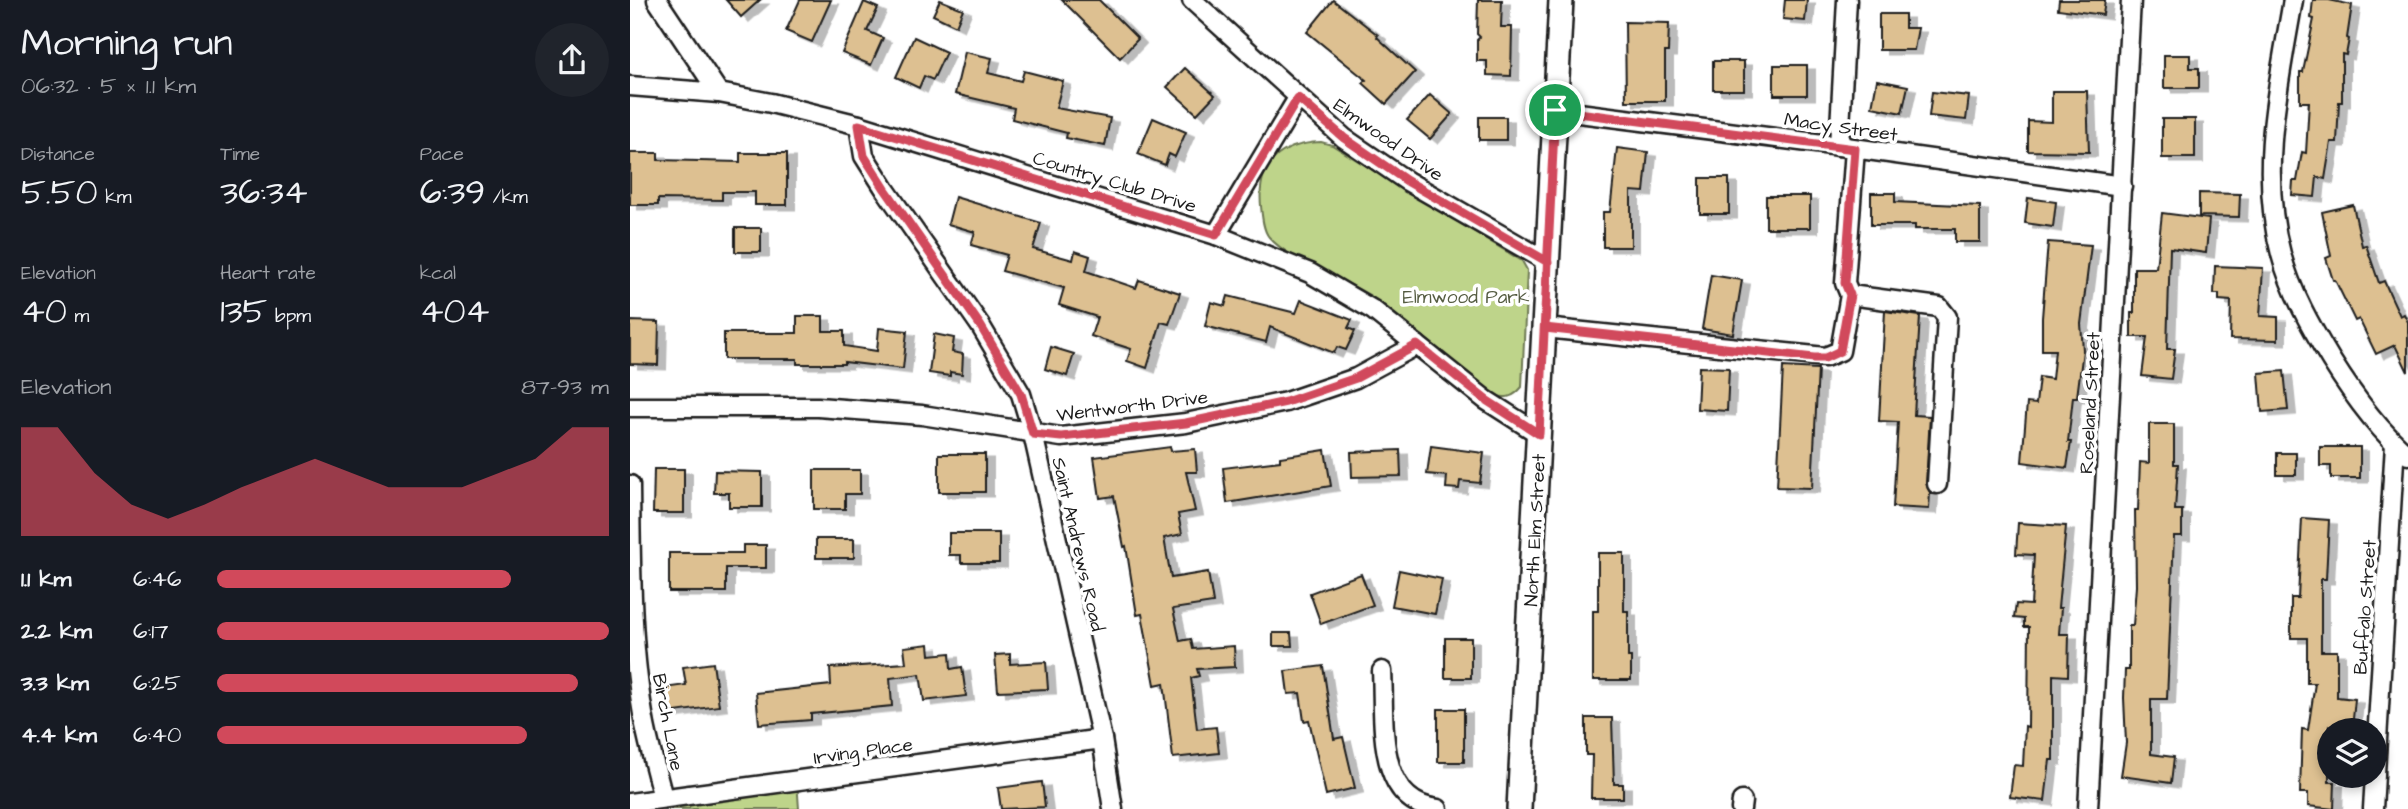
<!DOCTYPE html>
<html lang="en">
<head>
<meta charset="utf-8">
<style>
  :root { --surface:#171b24; --page:#20242c; --text:#f1f3f6; --muted:#9ea1a6; --accent:#d1495b }
  body { margin:0; font-family:"Architects Daughter",sans-serif; background:var(--page); color:var(--text); height:100vh; display:flex; flex-direction:column; font-size:26px; white-space:nowrap }
  * { box-sizing:border-box; margin:0 }
  p { font-size:23px; color:var(--muted) }
  .icon { flex:none; width:38px; height:38px; fill:none; stroke:currentColor; stroke-width:2; stroke-linecap:round; stroke-linejoin:round }
  .map { position:relative; flex:1; overflow:hidden }
  .sheet { display:flex; flex-direction:column; background:var(--surface); width:630px }
  .sheet>* { flex:none }
  .tools { position:absolute; left:1687px; top:718px; display:grid; gap:14px }
  .tools a { display:grid; place-items:center; width:70px; height:70px; border-radius:50%; background:var(--surface); box-shadow:0 4px 10px #0003; font-size:35px }
  .pin { position:absolute; display:grid; place-items:center; width:60px; height:60px; color:#fff; margin:-30px; border:4px solid #fff; border-radius:50%; box-shadow:0 2px 7px #0007 }
  .round { display:grid; place-items:center; flex:none; width:74px; height:74px; border-radius:37px; background:var(--page) }
  .overview { display:flex; align-items:center; justify-content:space-between; height:119px; padding:0 21px }
  h1 { font-size:38px; font-weight:600; line-height:52px }
  .stats { display:grid; grid-template-columns:repeat(3,1fr); gap:10px; height:119px; padding:7px 21px }
  .stats div { display:grid; align-content:center }
  .stats b { font-size:35px; font-weight:600 }
  .stats small { font-size:19px; font-weight:400 }
  .stats p { font-size:19px }
  .chart { height:196px; padding:14px 21px }
  .chart p { display:flex; justify-content:space-between }
  .chart svg { width:100%; height:126px; margin-top:7px; fill:var(--accent); opacity:.7 }
  ul { padding:0 21px; list-style:none; font-size:23px }
  li { display:grid; grid-template-columns:112px 84px 1fr; align-items:center; height:52px }
  li i { height:18px; border-radius:9px; background:var(--accent) }
  main { display:flex; flex:1; min-height:0 }
  .map>svg:first-child { display:block }
  .green { fill:#bed48a; stroke:#6d7853; stroke-width:2 }
  .building { fill:#ddc091; stroke:#1c1c1c; stroke-width:2; filter:url(#shadow) }
  .lines { fill:none; stroke-linecap:round; stroke-linejoin:round }
  .minor-casing { stroke:#1c1c1c; stroke-width:23 }
  .major-casing { stroke:#1c1c1c; stroke-width:28 }
  .minor { stroke:#fff; stroke-width:18 }
  .major { stroke:#fff; stroke-width:23 }
  .route-casing { stroke:#fff; stroke-width:14 }
  .route { stroke:#d1495b; stroke-width:9 }
  .labels { text-anchor:middle; stroke-width:7; stroke-linejoin:round; paint-order:stroke }
  .street-label { font-size:19px; fill:#1c1c1c; stroke:#fff }
  .park-label { font-size:19px; fill:#555c42; stroke:#fff }
</style>
</head>
<body>
<main>
<section class="sheet">
<div class="overview"><div><h1>Morning run</h1><p>06:32 · 5 × 1.1 km</p></div><a class="round"><svg class="icon" aria-label="share" viewBox="0 0 24 24"><path d="M12 15V3M7 8l5-5 5 5M5 13v7h14v-7"/></svg></a></div>
<div class="stats">
<div><p>Distance</p><b>5.50<small> km</small></b></div>
<div><p>Time</p><b>36:34</b></div>
<div><p>Pace</p><b>6:39<small> /km</small></b></div>
</div>
<div class="stats">
<div><p>Elevation</p><b>40<small> m</small></b></div>
<div><p>Heart rate</p><b>135<small> bpm</small></b></div>
<div><p>kcal</p><b>404</b></div>
</div>
<div class="chart"><p><span>Elevation</span>87–93 m</p>
<svg viewBox="0 0 160 44" preserveAspectRatio="none"><path d="M0 44V6L10 6L20 22L30 33L40 38L50 33L60 27L70 22L80 17L90 22L100 27L110 27L120 27L130 22L140 17L150 6L160 6V44z"/></svg>
</div>
<ul>
<li><b>1.1 km</b>6:46<i style="width:75%"></i></li>
<li><b>2.2 km</b>6:17<i style="width:100%"></i></li>
<li><b>3.3 km</b>6:25<i style="width:92%"></i></li>
<li><b>4.4 km</b>6:40<i style="width:79%"></i></li>
</ul>
</section>
<div class="map">
<svg width="1778" height="809" viewBox="0 0 1778 809">
  <defs>
    <filter id="shadow"><feDropShadow dx="8" dy="4.5" stdDeviation="0" flood-color="#0004"/></filter>
  </defs>
  <rect width="100%" height="100%" fill="#fff"/>
  <filter id="ink" filterUnits="userSpaceOnUse"><feTurbulence type="fractalNoise" baseFrequency=".0143" numOctaves="2"/><feDisplacementMap in="SourceGraphic" scale="14" xChannelSelector="R" yChannelSelector="G"/><feConvolveMatrix kernelMatrix="1 2 1 2 8 2 1 2 1" color-interpolation-filters="sRGB"/></filter>
  <g filter="url(#ink)">
    <!-- green -->
    <g class="green">
      <path d="M 691,142 L 702,145 L 892,261 L 897,270 L 892,387 C 883,398 876,399 862,395 C 824,363 786,328 745,299 C 717,279 660,262 639,237 C 633,230 632,216 631,206 C 627,164 649,144 691,142 Z"/>
      <path d="M 167,780 L 169,809 L 9,809 Z"/>
    </g>
    <!-- building -->
    <g class="building">
      <path d="M 96,0 L 130,0 L 111,17 Z"/>
      <path d="M 170,0 L 201,0 L 182,42 L 156,31 Z"/>
      <path d="M 310,0 L 333,9 L 326,26 L 303,15 Z"/>
      <path d="M 432,0 L 469,0 L 508,39 L 490,58 Z"/>
      <path d="M 703,0 L 748,35 L 747,37 L 785,72 L 756,104 L 733,83 L 736,80 L 677,32 Z"/>
      <path d="M 848,0 L 872,0 L 871,27 L 882,27 L 881,76 L 857,75 L 857,61 L 847,61 L 847,40 L 850,37 L 847,34 Z"/>
      <path d="M 1155,0 L 1177,0 L 1175,21 L 1153,19 Z"/>
      <path d="M 1429,0 L 1475,0 L 1473,15 L 1428,9 Z"/>
      <path d="M 1683,0 L 1699,0 L 1722,5 L 1717,38 L 1719,39 L 1716,55 L 1712,54 L 1712,102 L 1709,102 L 1707,142 L 1701,142 L 1695,179 L 1687,177 L 1685,197 L 1662,195 L 1663,181 L 1667,181 L 1672,152 L 1676,153 L 1679,102 L 1670,102 L 1670,72 L 1673,72 L 1684,19 L 1681,18 Z"/>
      <path d="M 234,2 L 248,8 L 237,31 L 253,38 L 241,65 L 212,53 Z"/>
      <path d="M 1249,14 L 1275,14 L 1275,28 L 1288,28 L 1284,50 L 1249,50 Z"/>
      <path d="M 995,22 L 1039,23 L 1038,52 L 1035,52 L 1035,101 L 996,101 Z"/>
      <path d="M 284,37 L 316,52 L 303,80 L 294,76 L 289,88 L 266,77 Z"/>
      <path d="M 335,52 L 362,58 L 358,73 L 391,81 L 394,71 L 433,81 L 426,108 L 480,118 L 475,146 L 436,138 L 437,133 L 382,119 L 384,108 L 325,94 Z"/>
      <path d="M 1534,55 L 1560,55 L 1560,68 L 1569,68 L 1569,88 L 1534,88 Z"/>
      <rect x="1083" y="61" width="31" height="29"/>
      <rect x="1144" y="65" width="33" height="30"/>
      <path d="M 555,68 L 585,95 L 567,114 L 537,87 Z"/>
      <path d="M 1247,80 L 1278,86 L 1272,113 L 1242,107 Z"/>
      <path d="M 1422,91 L 1457,91 L 1459,152 L 1398,151 L 1398,121 L 1422,122 Z"/>
      <path d="M 1302,92 L 1339,96 L 1336,120 L 1299,116 Z"/>
      <path d="M 800,95 L 822,114 L 800,139 L 777,120 Z"/>
      <rect x="849" y="117" width="27" height="23"/>
      <path d="M 523,118 L 556,132 L 545,157 L 539,154 L 535,165 L 508,154 Z"/>
      <rect x="1532" y="119" width="33" height="39"/>
      <path d="M 987,148 L 1018,152 L 1014,192 L 1001,191 L 1001,247 L 973,247 L 973,212 L 980,212 Z"/>
      <path d="M 0,153 L 28,153 L 28,160 L 110,162 L 110,153 L 157,153 L 157,205 L 125,205 L 125,192 L 92,192 L 92,200 L 28,199 L 28,205 L 0,205 Z"/>
      <rect x="1070" y="178" width="29" height="36"/>
      <path d="M 1241,193 L 1265,193 L 1265,202 L 1350,206 L 1350,242 L 1325,242 L 1325,229 L 1285,229 L 1285,225 L 1241,225 Z"/>
      <path d="M 1569,193 L 1610,194 L 1609,217 L 1569,216 Z"/>
      <rect x="1136" y="196" width="44" height="32"/>
      <path d="M 325,197 L 411,223 L 403,249 L 443,260 L 445,251 L 460,256 L 456,271 L 506,288 L 509,280 L 550,293 L 539,324 L 531,322 L 517,368 L 497,361 L 501,349 L 461,336 L 467,317 L 429,305 L 434,288 L 372,271 L 377,255 L 341,245 L 345,232 L 318,224 Z"/>
      <path d="M 1398,198 L 1426,202 L 1423,227 L 1395,223 Z"/>
      <path d="M 1723,205 L 1732,246 L 1736,245 L 1749,283 L 1754,281 L 1770,316 L 1774,314 L 1778,322 L 1778,372 L 1765,345 L 1746,354 L 1729,319 L 1725,321 L 1705,280 L 1703,280 L 1696,258 L 1701,256 L 1692,212 Z"/>
      <path d="M 1532,213 L 1579,219 L 1576,253 L 1540,248 L 1537,349 L 1545,349 L 1541,379 L 1512,376 L 1517,337 L 1501,337 L 1501,313 L 1504,313 L 1504,268 L 1526,268 Z"/>
      <rect x="105" y="228" width="26" height="24"/>
      <path d="M 1418,242 L 1461,245 L 1451,324 L 1453,350 L 1447,397 L 1443,397 L 1438,442 L 1441,442 L 1437,468 L 1392,462 L 1397,403 L 1406,404 L 1409,377 L 1422,379 L 1425,350 L 1412,350 L 1412,318 Z"/>
      <path d="M 1585,266 L 1633,268 L 1630,316 L 1648,317 L 1648,340 L 1600,339 L 1601,301 L 1589,300 L 1589,294 L 1584,294 Z"/>
      <path d="M 1081,275 L 1112,280 L 1103,334 L 1072,329 Z"/>
      <path d="M 598,296 L 666,313 L 671,300 L 722,320 L 718,328 L 725,331 L 716,350 L 707,347 L 704,353 L 640,327 L 636,342 L 575,326 L 581,302 L 595,306 Z"/>
      <path d="M 1255,311 L 1290,316 L 1284,415 L 1300,416 L 1296,483 L 1300,492 L 1299,509 L 1263,507 L 1268,422 L 1249,421 Z"/>
      <path d="M 167,316 L 193,316 L 193,331 L 214,331 L 214,346 L 247,351 L 249,328 L 277,331 L 273,369 L 214,362 L 214,364 L 167,364 L 167,359 L 94,359 L 94,333 L 167,333 Z"/>
      <path d="M 0,321 L 29,322 L 28,365 L 0,364 Z"/>
      <path d="M 304,334 L 324,338 L 322,352 L 333,354 L 332,374 L 320,372 L 320,376 L 299,373 Z"/>
      <path d="M 421,347 L 444,354 L 437,376 L 415,369 Z"/>
      <path d="M 1069,367 L 1099,368 L 1097,411 L 1067,409 Z"/>
      <path d="M 1153,367 L 1188,369 L 1182,488 L 1147,487 Z"/>
      <path d="M 1654,371 L 1658,410 L 1632,412 L 1629,373 Z"/>
      <path d="M 1519,424 L 1544,424 L 1544,464 L 1548,464 L 1545,510 L 1552,510 L 1552,536 L 1544,536 L 1537,699 L 1521,699 L 1521,754 L 1544,757 L 1541,783 L 1491,776 L 1496,743 L 1494,698 L 1495,670 L 1499,670 L 1499,625 L 1503,625 L 1506,586 L 1505,510 L 1508,510 L 1510,462 L 1519,463 Z"/>
      <path d="M 801,446 L 854,453 L 850,483 L 830,481 L 829,489 L 816,488 L 817,476 L 797,474 Z"/>
      <path d="M 540,447 L 541,451 L 565,449 L 567,472 L 556,472 L 565,511 L 548,514 L 552,534 L 534,538 L 541,578 L 578,572 L 583,603 L 543,609 L 550,641 L 561,639 L 563,649 L 604,646 L 605,667 L 567,669 L 569,676 L 561,678 L 567,729 L 586,727 L 589,753 L 543,758 L 534,683 L 525,685 L 512,614 L 507,615 L 496,546 L 494,547 L 484,496 L 470,498 L 464,457 Z"/>
      <path d="M 1690,447 L 1730,447 L 1730,478 L 1701,478 L 1701,466 L 1690,466 Z"/>
      <path d="M 695,450 L 701,486 L 597,503 L 593,468 L 650,461 L 650,457 Z"/>
      <path d="M 770,450 L 771,476 L 722,477 L 721,452 Z"/>
      <rect x="1647" y="453" width="19" height="22"/>
      <rect x="309" y="454" width="46" height="38"/>
      <path d="M 24,469 L 54,469 L 54,513 L 23,513 Z"/>
      <path d="M 184,470 L 230,470 L 230,494 L 215,494 L 215,509 L 184,509 Z"/>
      <path d="M 85,471 L 132,472 L 132,507 L 99,507 L 99,493 L 84,493 Z"/>
      <path d="M 1672,518 L 1699,520 L 1696,579 L 1691,579 L 1691,651 L 1707,651 L 1707,697 L 1725,699 L 1722,729 L 1699,726 L 1699,782 L 1705,782 L 1704,809 L 1678,806 L 1678,793 L 1670,793 L 1672,729 L 1678,730 L 1685,683 L 1677,683 L 1677,638 L 1661,638 L 1661,598 L 1668,598 Z"/>
      <path d="M 1388,523 L 1436,526 L 1428,608 L 1431,608 L 1429,634 L 1439,634 L 1438,676 L 1423,675 L 1423,760 L 1420,760 L 1415,801 L 1380,797 L 1384,765 L 1393,766 L 1395,726 L 1398,727 L 1399,627 L 1394,627 L 1394,619 L 1384,618 L 1386,604 L 1401,605 L 1404,555 L 1386,554 Z"/>
      <path d="M 319,533 L 369,533 L 369,563 L 331,563 L 331,555 L 319,555 Z"/>
      <rect x="186" y="539" width="38" height="19"/>
      <path d="M 113,545 L 136,545 L 136,568 L 96,568 L 96,592 L 39,592 L 39,553 L 113,553 Z"/>
      <path d="M 968,553 L 994,553 L 994,611 L 998,611 L 998,657 L 1001,657 L 1001,680 L 963,680 L 963,611 L 968,611 Z"/>
      <path d="M 769,570 L 812,579 L 805,614 L 762,606 Z"/>
      <path d="M 731,574 L 743,605 L 691,624 L 680,593 Z"/>
      <path d="M 643,633 L 661,633 L 662,646 L 643,646 Z"/>
      <rect x="815" y="638" width="26" height="40"/>
      <path d="M 299,644 L 300,655 L 320,653 L 321,669 L 332,667 L 336,696 L 294,701 L 290,674 L 260,678 L 262,706 L 181,714 L 181,720 L 129,724 L 126,693 L 201,685 L 200,668 L 276,663 L 274,647 Z"/>
      <path d="M 380,654 L 380,664 L 416,662 L 418,689 L 368,691 L 365,655 Z"/>
      <path d="M 83,663 L 89,706 L 38,713 L 34,688 L 56,685 L 53,667 Z"/>
      <path d="M 693,666 L 704,739 L 713,737 L 725,788 L 696,795 L 679,720 L 674,721 L 670,693 L 658,694 L 655,671 Z"/>
      <rect x="808" y="709" width="26" height="53"/>
      <path d="M 956,718 L 982,718 L 984,784 L 993,784 L 993,798 L 961,798 L 962,755 L 956,755 Z"/>
      <path d="M 412,782 L 415,807 L 371,809 L 368,788 Z"/>
    </g>
    <g class="lines">
      <!-- minor casing -->
      <g class="minor-casing">
        <g id="minor">
          <path d="M 27,0 L 89,93"/>
          <path d="M 562,0 L 714,138 L 777,181 L 918,262"/>
          <path d="M 1663,0 C 1649,83 1628,170 1651,254 C 1661,292 1681,327 1701,360 C 1721,392 1749,431 1778,455"/>
          <path d="M 0,86 L 89,93 L 141,103 L 229,125 L 586,235 L 680,273 L 743,310 L 856,400 L 909,434"/>
          <path d="M 925,110 L 1209,146 L 1492,186"/>
          <path d="M 229,125 L 234,156 L 255,189 L 350,325 L 391,394 L 403,434 L 472,739 L 483,809"/>
          <path d="M 1209,146 L 1217,0"/>
          <path d="M 1225,149 L 1215,283 L 1220,295 L 1309,307 L 1317,317 L 1307,484"/>
          <path d="M 586,235 L 668,98"/>
          <path d="M 915,328 L 1195,357 L 1210,351 L 1220,295"/>
          <path d="M 0,407 L 188,407 L 292,415 L 431,437 L 556,423 L 656,402 L 726,378 L 787,345"/>
          <path d="M 0,485 C 1,565 0,647 15,725 C 20,750 27,774 33,798"/>
          <path d="M 752,671 C 755,718 744,802 808,809"/>
          <path d="M 1745,773 L 1765,444"/>
          <path d="M 0,803 L 472,739"/>
          <path d="M 1111,809 L 1112,801"/>
          <path d="M 1458,809 L 1501,0"/>
          <path d="M 1743,809 L 1745,775"/>
        </g>
      </g>
      <!-- major casing -->
      <g class="major-casing">
        <path id="major" d="M 889,809 L 931,0"/>
      </g>
      <!-- minor -->
      <use href="#minor" class="minor"/>
      <!-- major -->
      <use href="#major" class="major"/>
    </g>
  </g>
  <g class="lines" filter="url(#ink)">
    <!-- route casing -->
    <g class="route-casing">
      <path id="route" d="M 925,110 C 920,218 915,326 909,434 L 856,400 L 787,345 L 726,378 L 656,402 L 556,423 L 431,437 L 403,434 L 391,394 L 350,325 L 255,189 L 234,156 L 229,125 L 586,235 L 668,98 L 714,138 L 777,181 L 918,262 L 915,328 L 1184,358 L 1195,358 L 1210,351 L 1220,295 L 1215,283 L 1225,149 L 925,110"/>
    </g>
    <!-- route -->
    <use href="#route" class="route"/>
  </g>
  <g class="labels">
    <!-- street labels -->
    <g class="street-label">
      <text transform="translate(1211 126) rotate(8)" y="7">Macy Street</text>
      <text transform="translate(759 139) rotate(35)" y="7">Elmwood Drive</text>
      <text transform="translate(485 181) rotate(17)" y="7">Country Club Drive</text>
      <text transform="translate(1459 403) rotate(-87)" y="7">Roseland Street</text>
      <text transform="translate(502 405) rotate(-7)" y="7">Wentworth Drive</text>
      <text transform="translate(904 530) rotate(-87)" y="7">North Elm Street</text>
      <text transform="translate(449 544) rotate(77)" y="7">Saint Andrews Road</text>
      <text transform="translate(1734 607) rotate(-86)" y="7">Buffalo Street</text>
      <text transform="translate(39 722) rotate(79)" y="7">Birch Lane</text>
      <text transform="translate(233 750) rotate(-8)" y="7">Irving Place</text>
    </g>
    <!-- park labels -->
    <g class="park-label">
      <text x="836" y="303">Elmwood Park</text>
    </g>
  </g>
</svg>
<div class="tools">
<a><svg class="icon" aria-label="layers" viewBox="0 0 24 24"><path d="M12 4l9 5-9 5-9-5zM3 14l9 5 9-5"/></svg></a>
</div>
<div class="pin" style="left:925px;top:110px;background:#1e9e55"><svg class="icon" aria-label="arrive" viewBox="0 0 24 24"><path d="M6 21V4h12l-3 4 3 4H6"/></svg></div>
</div>
</main>
</body>
</html>
